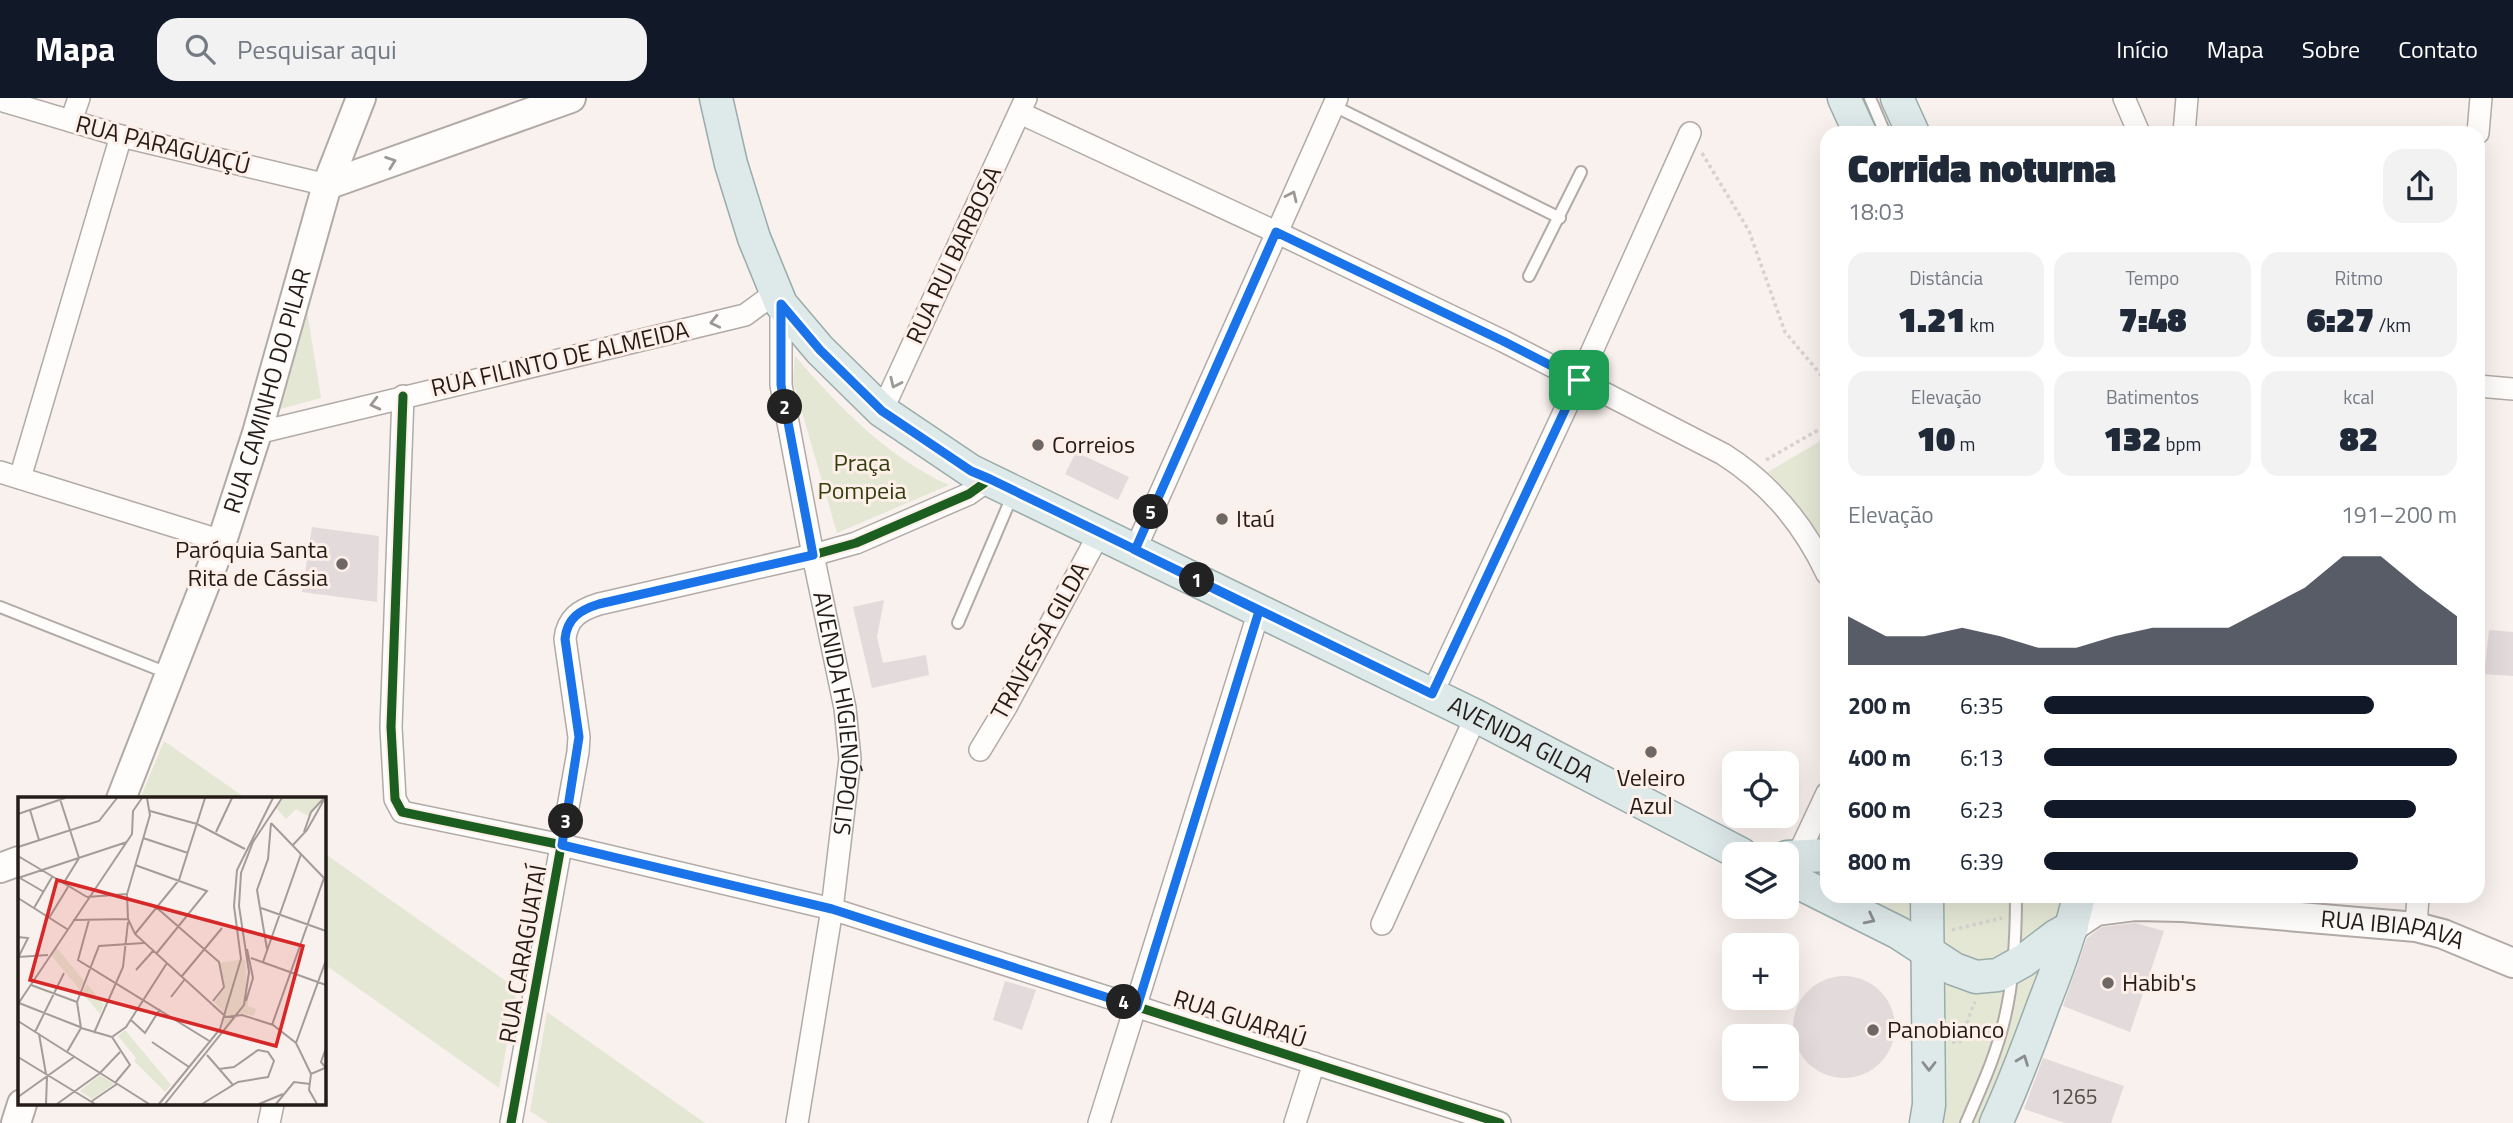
<!DOCTYPE html>
<html lang="pt">
<head>
<meta charset="utf-8">
<style>
  :root { --surface:#fff; --page:#f2f2f3; --text:#1f2937; --muted:#747a83; --accent:#111827 }
  body { margin:0; font-family:"Titillium Web",sans-serif; background:var(--page); color:var(--text); height:100vh; display:flex; flex-direction:column; font-size:26px; white-space:nowrap }
  * { box-sizing:border-box; margin:0 }
  p { font-size:23px; color:var(--muted) }
  .icon { flex:none; width:38px; height:38px; fill:none; stroke:currentColor; stroke-width:2; stroke-linecap:round; stroke-linejoin:round }
  .map { position:relative; flex:1; overflow:hidden }
  .panel { position:absolute; left:1820px; top:28px; width:665px; height:777px; display:flex; flex-direction:column; background:var(--surface); border-radius:21px; box-shadow:0 7px 28px #0002 }
  .panel>* { flex:none }
  .controls { position:absolute; left:1722px; top:653px; display:grid; gap:14px }
  .controls a { display:grid; place-items:center; width:77px; height:77px; border-radius:14px; background:var(--surface); box-shadow:0 7px 28px #0002; font-size:35px }
  .pin { position:absolute; display:grid; place-items:center; width:60px; height:60px; color:#fff; margin:-30px; border-radius:14px; box-shadow:0 4px 10px #0006 }
  .km { position:absolute; width:35px; height:35px; margin:-18px; border-radius:50%; background:#222; color:#fff; font-size:19px; line-height:35px; text-align:center }
  .round { display:grid; place-items:center; flex:none; width:74px; height:74px; border-radius:21px; background:var(--page) }
  .overview { display:flex; align-items:center; justify-content:space-between; height:119px; padding:0 28px }
  h1 { font-size:38px; font-weight:800; line-height:52px }
  .figures { display:grid; grid-template-columns:repeat(3,1fr); gap:10px; height:119px; padding:7px 28px }
  .figures div { display:grid; align-content:center; border-radius:18px; background:var(--page); text-align:center }
  .figures b { font-size:35px; font-weight:800 }
  .figures small { font-size:19px; font-weight:400 }
  .figures p { font-size:19px }
  .chart { height:196px; padding:14px 28px }
  .chart p { display:flex; justify-content:space-between }
  .chart svg { width:100%; height:126px; margin-top:7px; fill:var(--accent); opacity:.7 }
  ul { padding:0 28px; list-style:none; font-size:23px }
  li { display:grid; grid-template-columns:112px 84px 1fr; align-items:center; height:52px }
  li i { height:18px; border-radius:9px; background:var(--accent) }
  header { display:flex; align-items:center; gap:42px; box-sizing:border-box; height:98px; padding:0 35px; background:var(--accent); color:#fff }
  header strong { font-size:33px }
  nav { display:flex; gap:38px; margin-inline-start:auto; font-size:24px }
  .search { width:490px; height:63px; background:var(--page); display:flex; align-items:center; gap:18px; box-sizing:border-box; padding:0 24px; border-radius:21px; color:var(--muted); font-size:26px }
  .map>svg:first-child { display:block }
  .green { fill:#e5e7d5 }
  .building { fill:#e3dadb }
  .lines { fill:none; stroke-linecap:round; stroke-linejoin:round }
  .lane-casing { stroke:#b2aaa6; stroke-width:14 }
  .street-casing { stroke:#b2aaa6; stroke-width:24 }
  .secondary-casing { stroke:#b2aaa6; stroke-width:32 }
  .primary-casing { stroke:#99acaa; stroke-width:35 }
  .path { stroke:#d5d2d0; stroke-width:3.5; stroke-dasharray:3.5 3.5; stroke-linecap:butt }
  .lane { stroke:#fefdfc; stroke-width:10 }
  .street { stroke:#fefdfc; stroke-width:21 }
  .secondary { stroke:#fefdfc; stroke-width:28 }
  .primary { stroke:#dee9ea; stroke-width:32 }
  .cycleway-casing { stroke:#feefe8; stroke-width:13 }
  .cycleway { stroke:#1b5e20; stroke-width:9 }
  .oneway { stroke:#9c9895 }
  .oneway2 { stroke:#8b8d8c }
  .route-casing { stroke:#fff; stroke-width:14 }
  .route { stroke:#1a73e8; stroke-width:9 }
  .poi-dot { fill:#6f6763; stroke:#feefe8; stroke-width:2.5 }
  .labels { text-anchor:middle; stroke-width:6; stroke-linejoin:round; paint-order:stroke }
  .number-label { font-size:21px; fill:#564c4a }
  .street-label { font-size:24px; fill:#251c18; stroke:#feefe8 }
  .poi-label { font-size:24px; fill:#251c18; stroke:#feefe8; text-anchor:start }
  .park-label { font-size:24px; fill:#333f0f; stroke:#feefe8 }
  .inset-road { fill:none; stroke:#a49c98; stroke-width:2 }
  .view { fill:#d62828; fill-opacity:0.15; stroke:#d62828; stroke-width:3.5 }
  .inset-edge { fill:none; stroke:#251c18; stroke-width:3.5 }
</style>
</head>
<body>
<header>
<strong>Mapa</strong>
<div class="search"><svg class="icon" aria-label="search" viewBox="0 0 24 24"><circle cx="10" cy="10" r="6"/><path d="M15 15l6 6"/></svg>Pesquisar aqui</div>
<nav><a>Início</a><a>Mapa</a><a>Sobre</a><a>Contato</a></nav>
</header>
<div class="map">
<svg width="2513" height="1025" viewBox="0 0 2513 1025">
  <rect width="100%" height="100%" fill="#f9f1ed"/>
  <!-- green -->
  <g class="green">
    <path d="M 307,213 L 321,300 L 280,311 Z"/>
    <path d="M 795,258 C 838,308 888,360 949,387 L 837,435 L 793,283 Z"/>
    <path d="M 1827,339 L 1827,450 C 1811,421 1791,397 1768,374 Z"/>
    <path d="M 164,643 L 247,701 L 140,701 Z"/>
    <path d="M 324,755 L 517,891 L 499,990 L 324,866 Z"/>
    <path d="M 1848,798 L 2100,798 L 2087,804 L 1985,1025 L 1937,1025 L 1936,842 Z"/>
    <path d="M 547,914 L 705,1025 L 548,1025 L 530,1013 Z"/>
  </g>
  <!-- building -->
  <g class="building">
    <path d="M 1076,354 L 1129,379 L 1118,402 L 1065,376 Z"/>
    <path d="M 312,429 L 379,438 L 377,504 L 302,494 Z"/>
    <path d="M 884,502 L 877,539 L 883,565 L 926,557 L 929,577 L 872,590 L 853,509 Z"/>
    <path d="M 2489,532 L 2513,534 L 2513,578 L 2484,576 Z"/>
    <path d="M 2135,825 L 2164,833 L 2130,934 L 2063,908 L 2087,840 L 2102,829 Z"/>
    <circle cx="1844" cy="929" r="51"/>
    <path d="M 1005,883 L 1036,892 L 1022,932 L 993,922 Z"/>
    <path d="M 2043,960 L 2124,988 L 2111,1025 L 2065,1025 L 2024,1011 Z"/>
  </g>
  <g class="lines">
    <!-- lane casing -->
    <g class="lane-casing">
      <g id="lane">
        <path d="M 1870,0 L 1885,35"/>
        <path d="M 1334,8 L 1560,120"/>
        <path d="M 1529,178 L 1581,74"/>
        <path d="M 0,509 L 170,576"/>
        <path d="M 958,525 L 1013,396"/>
        <path d="M 1966,1025 C 1980,992 1996,958 2004,923 C 2014,883 2016,839 2016,798"/>
      </g>
    </g>
    <!-- street casing -->
    <g class="street-casing">
      <g id="street">
        <path d="M 2124,0 L 2139,35"/>
        <path d="M 0,2 L 121,38 L 327,87"/>
        <path d="M 1020,15 L 1276,134 L 1503,243 L 1723,356 C 1769,385 1804,427 1827,476"/>
        <path d="M 71,23 L 79,0"/>
        <path d="M 2184,35 L 2187,0"/>
        <path d="M 2478,35 L 2481,0"/>
        <path id="s1" d="M 781,206 L 781,287 L 813,457 L 845,610 L 850,661 L 832,811 L 797,1025"/>
        <path d="M 2478,288 L 2513,291"/>
        <path d="M 403,298 L 391,629 L 395,701 L 402,714 L 562,747 L 832,811 L 1500,1025"/>
        <path d="M 882,313 L 1026,0"/>
        <path d="M 257,335 L 745,217 L 775,195"/>
        <path d="M 0,374 L 222,443"/>
        <path d="M 20,380 L 121,38"/>
        <path d="M 1135,452 L 1337,0"/>
        <path d="M 1432,596 L 1579,282 L 1690,35"/>
        <path d="M 980,652 L 1006,609 L 1100,434"/>
        <path d="M 1797,759 L 1827,695"/>
        <path d="M 1382,826 L 1476,618"/>
        <path d="M 2416,829 L 2418,798"/>
        <path d="M 269,1025 L 273,1006"/>
        <path d="M 511,1025 L 578,654 L 579,639 L 565,541 C 567,520 580,512 599,506 L 813,457 L 856,445 L 969,396 L 990,381"/>
        <path d="M 1099,1025 L 1259,513"/>
        <path d="M 1295,1025 L 1314,965"/>
      </g>
    </g>
    <!-- secondary casing -->
    <g class="secondary-casing">
      <g id="secondary">
        <path d="M 327,87 L 571,0"/>
        <path id="s2" d="M 121,701 L 222,443 L 257,335 L 327,87 L 361,0"/>
        <path d="M 0,770 L 19,763"/>
        <path id="s3" d="M 2072,829 L 2096,813 L 2135,808 L 2183,809 L 2416,829 L 2443,836 L 2513,865"/>
        <path d="M 16,1025 L 22,1006"/>
      </g>
    </g>
    <!-- primary casing -->
    <g class="primary-casing">
      <g id="primary">
        <path id="s4" d="M 716,0 L 731,66 L 754,140 L 781,206 L 820,252 L 882,313 L 971,373 L 1476,618 L 1741,756"/>
        <path d="M 1844,0 L 1860,35"/>
        <path d="M 1897,0 L 1913,35"/>
        <path d="M 1787,759 L 1827,757"/>
        <path d="M 1787,779 L 1899,835 L 1954,871 L 1976,879 L 1998,877 L 2023,863 L 2056,838 L 2072,829"/>
        <path d="M 1926,1025 L 1929,1007 L 1927,798"/>
        <path d="M 1996,1025 C 2014,986 2029,946 2044,905 C 2058,870 2071,835 2079,798"/>
      </g>
    </g>
    <!-- path -->
    <g class="path">
      <path d="M 1702,55 L 1749,133 L 1785,234 L 1827,284"/>
      <path d="M 1766,362 L 1827,327"/>
      <path d="M 1952,832 L 2002,820"/>
      <path d="M 1952,944 L 1960,944 L 1974,905 L 1976,905"/>
    </g>
    <!-- lane -->
    <use href="#lane" class="lane"/>
    <!-- street -->
    <use href="#street" class="street"/>
    <!-- secondary -->
    <use href="#secondary" class="secondary"/>
    <!-- primary -->
    <use href="#primary" class="primary"/>
    <!-- cycleway casing -->
    <g class="cycleway-casing">
      <g id="cycleway">
        <path d="M 403,298 L 391,629 L 395,701 L 402,714 L 562,747 L 832,811 L 1500,1025"/>
        <path d="M 511,1025 L 578,654 L 579,639 L 565,541 C 567,520 580,512 599,506 L 813,457 L 856,445 L 969,396 L 990,381"/>
      </g>
    </g>
    <!-- cycleway -->
    <use href="#cycleway" class="cycleway"/>
  </g>
  <!-- one-way arrows -->
  <defs><path id="oneway-chevron" d="M-2-3.5L2.5 0L-2 3.5" fill="none" stroke-width="1.6" stroke-linecap="round" stroke-linejoin="round" transform="scale(1.75)"/></defs>
  <g class="oneway">
    <use href="#oneway-chevron" transform="translate(391 64) rotate(-20)"/>
    <use href="#oneway-chevron" transform="translate(1292 98) rotate(-65)"/>
    <use href="#oneway-chevron" transform="translate(715 224) rotate(167)"/>
    <use href="#oneway-chevron" transform="translate(895 285) rotate(115)"/>
    <use href="#oneway-chevron" transform="translate(375 306) rotate(166)"/>
  </g>
  <g class="oneway2">
    <use href="#oneway-chevron" transform="translate(1870 821) rotate(27)"/>
    <use href="#oneway-chevron" transform="translate(2023 962) rotate(-69)"/>
    <use href="#oneway-chevron" transform="translate(1929 968) rotate(90)"/>
  </g>
  <g class="lines">
    <!-- route casing -->
    <g class="route-casing">
      <path id="route" d="M 1579,282 L 1432,596 L 990,381 L 971,373 L 882,313 L 820,252 L 781,206 L 781,287 L 813,457 L 599,506 C 580,512 567,520 565,541 L 579,639 L 562,747 L 832,811 L 1137,909 L 1259,513 L 1135,452 L 1276,134 L 1503,243 L 1579,282"/>
    </g>
    <!-- route -->
    <use href="#route" class="route"/>
  </g>
  <!-- markers -->
  <g class="poi-dot">
    <circle cx="1038" cy="347" r="7"/>
    <circle cx="1222" cy="421" r="7"/>
    <circle cx="342" cy="466" r="7"/>
    <circle cx="1651" cy="654" r="7"/>
    <circle cx="2108" cy="885" r="7"/>
    <circle cx="1873" cy="932" r="7"/>
  </g>
  <g class="labels">
    <!-- number labels -->
    <g class="number-label">
      <text x="2074" y="1006">1265</text>
    </g>
    <!-- street labels -->
    <g class="street-label">
      <text transform="translate(163 47) rotate(14)" y="8">RUA PARAGUAÇÚ</text>
      <text transform="translate(954 157) rotate(-65)" y="8">RUA RUI BARBOSA</text>
      <text transform="translate(560 261) rotate(-13)" y="8">RUA FILINTO DE ALMEIDA</text>
      <text dy="8" stroke="none"><textPath href="#s2" startOffset="434">RUA CAMINHO DO PILAR</textPath></text>
      <text transform="translate(1040 543) rotate(-61)" y="8">TRAVESSA GILDA</text>
      <text dy="8" stroke="none"><textPath href="#s1" startOffset="415">AVENIDA HIGIENÓPOLIS</textPath></text>
      <text dy="8" stroke="none"><textPath href="#s4" startOffset="1083">AVENIDA GILDA</textPath></text>
      <text dy="8" stroke="none"><textPath href="#s3" startOffset="327">RUA IBIAPAVA</textPath></text>
      <text transform="translate(523 856) rotate(-80)" y="8">RUA CARAGUATAÍ</text>
      <text transform="translate(1240 921) rotate(18)" y="8">RUA GUARAÚ</text>
    </g>
    <!-- poi labels -->
    <g class="poi-label">
      <text x="1052" y="355">Correios</text>
      <text x="1236" y="429">Itaú</text>
      <text x="328" y="460" text-anchor="end">Paróquia Santa<tspan x="328" dy="28">Rita de Cássia</tspan></text>
      <text x="1651" y="688" text-anchor="middle">Veleiro<tspan x="1651" dy="28">Azul</tspan></text>
      <text x="2122" y="893">Habib's</text>
      <text x="1887" y="940">Panobianco</text>
    </g>
    <!-- park labels -->
    <g class="park-label">
      <text x="862" y="373">Praça<tspan x="862" dy="28">Pompeia</tspan></text>
    </g>
  </g>
  <!-- overview -->
  <g transform="translate(18 699)">
    <rect width="308" height="308" fill="#f9f1ed"/>
    <path d="M 266,1 L 305,1 L 290,19 L 278,12 L 268,22 L 258,11 ZM 38,150 L 66,184 L 62,193 L 33,158 ZM 227,162 L 230,209 L 238,212 L 236,219 L 222,216 L 204,238 L 206,216 L 196,205 L 207,190 L 202,166 ZM 69,187 L 86,208 L 82,217 L 64,196 ZM 107,233 L 153,288 L 147,295 L 116,264 L 118,261 L 100,239 ZM 82,278 L 96,287 L 74,302 L 62,294 Z" fill="#e5e7d5"/>
    <path class="inset-road" d="M 129,1 L 132,18 L 109,97 L 110,122 L 117,137 L 208,220 L 224,218 L 255,228 L 278,246 L 293,277 L 307,271M 42,2 L 61,61 L 45,87M 12,13 L 21,43M 132,14 L 179,27 L 227,52M 0,17 L 47,1M 253,26 L 306,81M 198,35 L 214,1M 286,35 L 293,15 L 306,1M 125,41 L 170,56M 274,49 L 289,33 L 307,1M 0,50 L 81,24 L 99,1M 0,59 L 69,100M 117,68 L 189,94 L 138,157M 0,81 L 109,45M 2,81 L 26,95M 69,100 L 109,97M 0,101 L 49,132M 16,111 L 34,80M 139,111 L 201,165 L 206,190 L 195,204M 243,111 L 308,134M 31,121 L 50,90M 55,123 L 110,122M 71,123 L 60,163 L 193,245M 117,137 L 161,83 L 187,1M 0,140 L 10,141 L 0,161M 249,152 L 239,93 L 250,62 L 253,26M 0,160 L 30,158M 233,161 L 308,188M 245,165 L 283,57M 118,173 L 135,154M 164,179 L 204,131M 13,188 L 59,205M 153,200 L 167,182M 228,204 L 235,181 L 229,152M 1,206 L 62,230M 0,207 L 114,37 L 115,14 L 124,1M 113,223 L 127,236 L 142,212M 0,224 L 131,307M 254,228 L 306,81M 63,231 L 59,205 L 81,149 L 126,146M 17,235 L 46,176M 76,236 L 105,170 L 110,125M 21,237 L 28,277M 94,240 L 108,230 L 149,166M 94,240 L 112,268 L 97,286M 134,245 L 171,270M 278,246 L 308,163M 308,251 L 303,265 L 308,271M 49,255 L 63,231 L 94,240M 189,258 L 215,288M 0,260 L 77,307M 293,277 L 291,293 L 299,307M 0,300 L 56,260M 74,304 L 99,287M 28,307 L 29,280M 39,307 L 82,276 L 102,255M 141,307 L 202,232 L 223,162 L 216,109 L 219,73 L 255,1M 147,307 L 226,208 L 231,175 L 221,109 L 223,76 L 235,45 L 264,1M 184,307 L 220,285 L 250,280 L 256,264 L 250,255 L 240,253 L 216,270 L 201,272M 241,307 L 265,297M 258,307 L 276,285 L 292,287"/>
    <path class="view" d="M 39,83 L 285,149 L 258,249 L 12,183 Z"/>
    <rect width="308" height="308" class="inset-edge"/>
  </g>
</svg>
<div class="controls">
<a><svg class="icon" aria-label="locate" viewBox="0 0 24 24"><circle cx="12" cy="12" r="6"/><path d="M12 2v4M12 18v4M2 12h4M18 12h4"/></svg></a>
<a><svg class="icon" aria-label="layers" viewBox="0 0 24 24"><path d="M12 4l9 5-9 5-9-5zM3 14l9 5 9-5"/></svg></a>
<a>+</a>
<a>−</a>
</div>
<div class="pin" style="left:1579px;top:282px;background:#1e9e55"><svg class="icon" aria-label="arrive" viewBox="0 0 24 24"><path d="M6 21V4h12l-3 4 3 4H6"/></svg></div>
<b class="km" style="left:1197px;top:482px">1</b>
<b class="km" style="left:785px;top:309px">2</b>
<b class="km" style="left:566px;top:723px">3</b>
<b class="km" style="left:1124px;top:904px">4</b>
<b class="km" style="left:1151px;top:414px">5</b>
<section class="panel">
<div class="overview"><div><h1>Corrida noturna</h1><p>18:03</p></div><a class="round"><svg class="icon" aria-label="share" viewBox="0 0 24 24"><path d="M12 15V3M7 8l5-5 5 5M5 13v7h14v-7"/></svg></a></div>
<div class="figures">
<div><p>Distância</p><b>1.21<small> km</small></b></div>
<div><p>Tempo</p><b>7:48</b></div>
<div><p>Ritmo</p><b>6:27<small> /km</small></b></div>
</div>
<div class="figures">
<div><p>Elevação</p><b>10<small> m</small></b></div>
<div><p>Batimentos</p><b>132<small> bpm</small></b></div>
<div><p>kcal</p><b>82</b></div>
</div>
<div class="chart"><p><span>Elevação</span>191–200 m</p>
<svg viewBox="0 0 160 44" preserveAspectRatio="none"><path d="M0 44V27L10 34L20 34L30 31L40 34L50 38L60 38L70 34L80 31L90 31L100 31L110 24L120 17L130 6L140 6L150 17L160 27V44z"/></svg>
</div>
<ul>
<li><b>200 m</b>6:35<i style="width:80%"></i></li>
<li><b>400 m</b>6:13<i style="width:100%"></i></li>
<li><b>600 m</b>6:23<i style="width:90%"></i></li>
<li><b>800 m</b>6:39<i style="width:76%"></i></li>
</ul>
</section>
</div>
</body>
</html>
